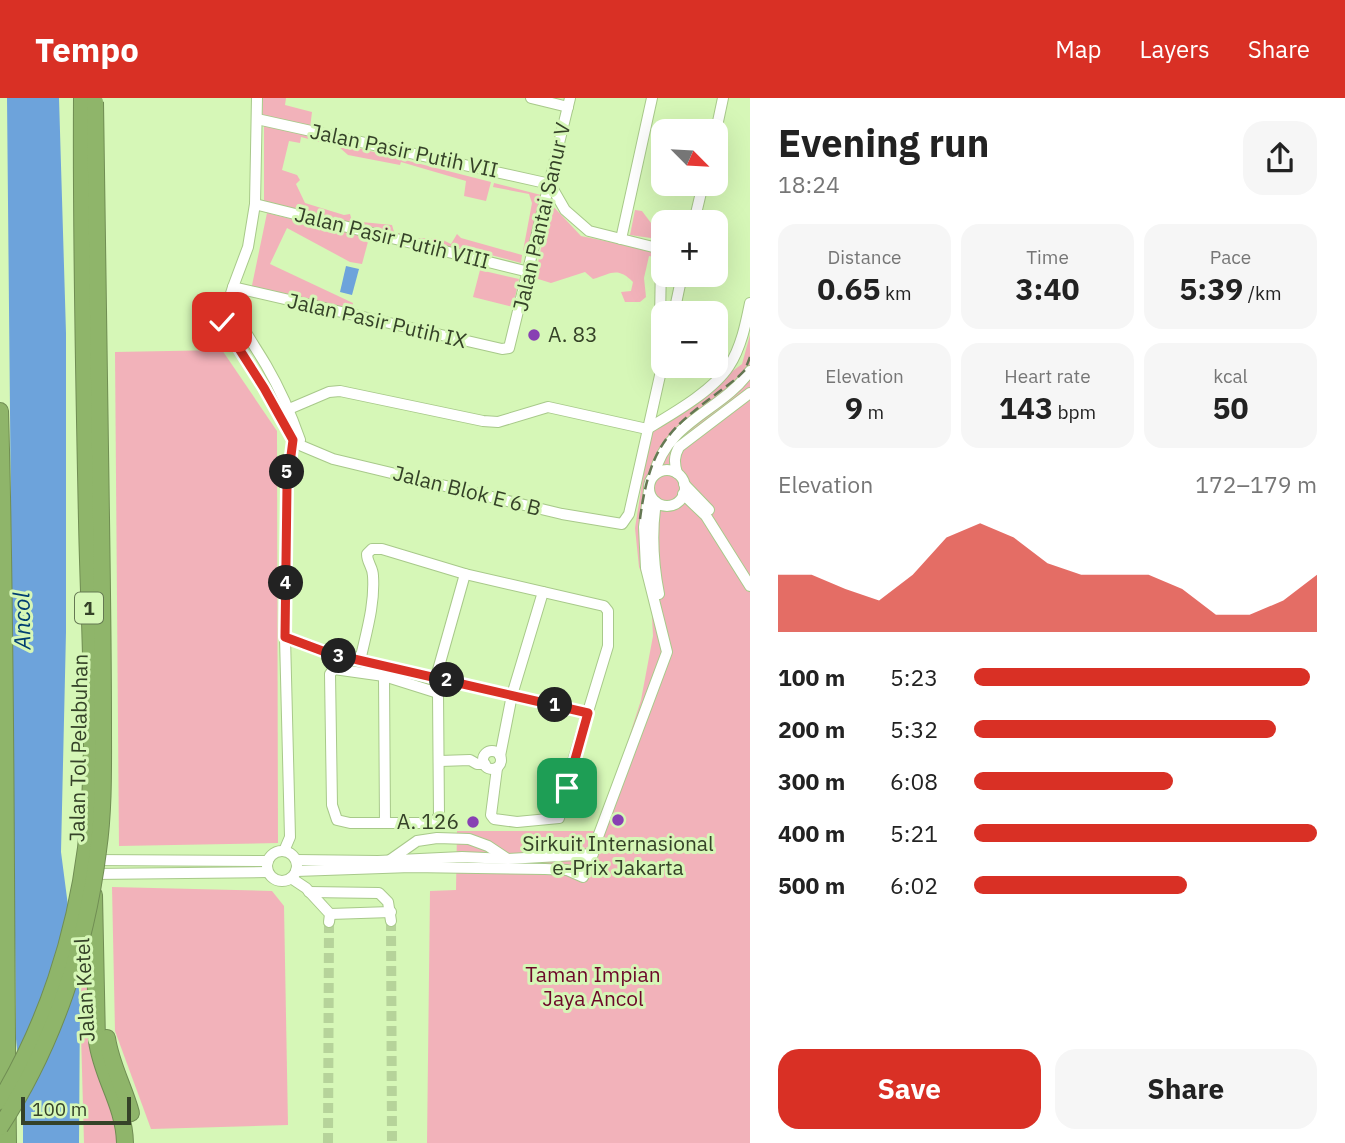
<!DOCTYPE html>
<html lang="en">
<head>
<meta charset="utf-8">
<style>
  :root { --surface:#fff; --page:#f6f6f6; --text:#222; --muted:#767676; --accent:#d93025 }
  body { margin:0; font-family:"IBM Plex Sans",sans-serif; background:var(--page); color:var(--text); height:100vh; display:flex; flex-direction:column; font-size:26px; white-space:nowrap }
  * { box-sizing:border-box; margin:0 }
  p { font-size:23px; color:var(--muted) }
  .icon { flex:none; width:38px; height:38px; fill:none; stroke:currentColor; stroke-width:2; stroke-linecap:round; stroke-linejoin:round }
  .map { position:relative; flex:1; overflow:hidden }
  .drawer { display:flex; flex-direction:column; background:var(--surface); width:595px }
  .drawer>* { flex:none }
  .needle { width:46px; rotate:114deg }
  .controls { position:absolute; left:651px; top:21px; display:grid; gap:14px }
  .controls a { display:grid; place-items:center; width:77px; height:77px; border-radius:14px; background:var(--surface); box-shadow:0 7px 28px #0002; font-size:35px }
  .scale { position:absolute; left:21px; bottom:18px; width:110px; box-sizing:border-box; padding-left:7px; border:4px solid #354228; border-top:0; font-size:19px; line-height:24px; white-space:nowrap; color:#354228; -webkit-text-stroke:5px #d6f7b7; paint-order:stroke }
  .pin { position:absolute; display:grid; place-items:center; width:60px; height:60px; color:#fff; margin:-30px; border-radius:14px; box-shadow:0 4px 10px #0006 }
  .km { position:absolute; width:35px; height:35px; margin:-18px; border-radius:50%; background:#222; color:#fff; font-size:19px; line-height:35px; text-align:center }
  .round { display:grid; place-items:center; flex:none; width:74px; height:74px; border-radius:21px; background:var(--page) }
  .head { display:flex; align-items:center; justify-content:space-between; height:119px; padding:0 28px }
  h1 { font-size:38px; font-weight:700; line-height:52px }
  .stats { display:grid; grid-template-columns:repeat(3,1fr); gap:10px; height:119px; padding:7px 28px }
  .stats div { display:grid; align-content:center; border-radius:18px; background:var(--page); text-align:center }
  .stats b { font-size:30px; font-weight:700 }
  .stats small { font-size:19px; font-weight:400 }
  .stats p { font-size:19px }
  .chart { height:196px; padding:14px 28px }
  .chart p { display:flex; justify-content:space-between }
  .chart svg { width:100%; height:126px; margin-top:7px; fill:var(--accent); opacity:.7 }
  .action { display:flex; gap:14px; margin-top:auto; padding:14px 28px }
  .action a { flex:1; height:80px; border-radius:21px; background:var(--accent); color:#fff; font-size:28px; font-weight:700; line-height:80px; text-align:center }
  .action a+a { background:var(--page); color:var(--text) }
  ul { padding:0 28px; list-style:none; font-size:23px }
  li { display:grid; grid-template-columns:112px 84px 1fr; align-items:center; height:52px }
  li i { height:18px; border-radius:9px; background:var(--accent) }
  header { display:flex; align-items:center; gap:42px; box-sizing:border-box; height:98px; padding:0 35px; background:var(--accent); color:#fff }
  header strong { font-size:33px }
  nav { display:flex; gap:38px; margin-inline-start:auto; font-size:24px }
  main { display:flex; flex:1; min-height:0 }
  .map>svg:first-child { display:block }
  .green { fill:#f2b2ba }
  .water { fill:#6da3db }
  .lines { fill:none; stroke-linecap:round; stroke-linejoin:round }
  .minor-tunnel { stroke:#b6d39a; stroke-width:10; stroke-dasharray:10 5; stroke-linecap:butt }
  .minor-casing { stroke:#a8c98a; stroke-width:12 }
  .highway-casing { stroke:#708d53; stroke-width:18 }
  .minor { stroke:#fff; stroke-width:10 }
  .highway { stroke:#8fb56a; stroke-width:16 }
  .rail { stroke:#657853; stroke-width:2.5; stroke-dasharray:10 5; stroke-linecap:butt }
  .highway-bridge-casing { stroke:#708d53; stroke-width:18; stroke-linecap:butt }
  .highway-bridge { stroke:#8fb56a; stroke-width:16 }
  .route-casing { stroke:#fff; stroke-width:14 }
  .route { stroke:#d93025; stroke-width:9 }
  .poi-dot { fill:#8840b3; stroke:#d6f7b7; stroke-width:2.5 }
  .labels { text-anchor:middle; stroke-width:6; stroke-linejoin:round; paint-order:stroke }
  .shield { fill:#d6f7b7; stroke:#657853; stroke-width:2 }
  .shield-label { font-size:19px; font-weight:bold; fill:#354228 }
  .street-label { font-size:21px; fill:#354228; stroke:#d6f7b7 }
  .poi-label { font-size:21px; fill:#354228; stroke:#d6f7b7; text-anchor:start }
  .park-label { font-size:21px; fill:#6d0829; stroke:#d6f7b7 }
  .water-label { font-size:23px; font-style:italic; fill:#003e71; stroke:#d6f7b7 }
</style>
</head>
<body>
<header>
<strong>Tempo</strong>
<nav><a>Map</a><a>Layers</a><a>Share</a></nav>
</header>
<main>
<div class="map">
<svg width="750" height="1045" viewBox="0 0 750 1045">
  <rect width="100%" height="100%" fill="#d6f7b7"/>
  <!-- green -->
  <g class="green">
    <path d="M 263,0 L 286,0 L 285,7 L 312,14 L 310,30 L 262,19 Z"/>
    <path d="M 264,26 L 491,84 L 486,103 L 464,98 L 466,83 L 401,64 L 400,67 L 348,57 L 339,49 L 301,39 L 300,45 L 289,43 L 282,72 L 297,77 L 300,82 L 296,86 L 305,105 L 344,117 L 350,116 L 352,123 L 392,127 L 394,134 L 417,140 L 441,141 L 451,146 L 457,136 L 461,140 L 522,157 L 521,165 L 476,153 L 469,155 L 264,106 Z"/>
    <path d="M 494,85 L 541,97 L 528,153 L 523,153 L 532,105 L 529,96 L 493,89 Z"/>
    <path d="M 550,105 L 581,138 L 663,155 L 663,161 L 649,158 L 644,180 L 646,199 L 640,204 L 625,204 L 621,194 L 631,193 L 633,184 C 617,168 611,176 593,181 L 585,174 L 551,185 L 535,180 Z"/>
    <path d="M 635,112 L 642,113 L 651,125 L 651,140 L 630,137 Z"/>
    <path d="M 267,115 L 369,140 L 362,166 L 350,164 L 287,130 L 270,166 L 353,205 L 352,215 L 250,197 Z"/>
    <path d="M 480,172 L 519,181 L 513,209 L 473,199 Z"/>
    <path d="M 750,237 L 750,1045 L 427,1045 L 430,793 L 456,792 L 457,733 L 599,733 L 641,602 L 653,538 L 651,498 L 639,469 L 635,430 L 650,335 L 742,266 Z"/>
    <path d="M 222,252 L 277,333 L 278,745 L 119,748 L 115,254 Z"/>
    <path d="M 112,789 L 272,793 L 284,808 L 288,1027 L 151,1031 L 115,933 Z"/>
    <path d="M 88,845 L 118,1045 L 84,1045 L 80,900 Z"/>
  </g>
  <!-- water -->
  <g class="water">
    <path d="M 7,0 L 59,0 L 66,235 L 66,534 L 61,754 L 80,900 L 79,1045 L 23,1045 L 23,1009 L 16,941 Z"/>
    <path d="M 346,168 L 359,171 L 352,197 L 340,194 Z"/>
  </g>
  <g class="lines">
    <!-- minor-tunnel -->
    <g class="minor-tunnel">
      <path d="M 391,823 L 392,1045"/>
      <path d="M 328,1045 L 329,824"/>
    </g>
    <!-- minor casing -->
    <g class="minor-casing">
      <g id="minor">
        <path d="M 257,0 L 255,106 L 248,149 L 233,189 L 222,224 L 264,290 L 293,342"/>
        <path d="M 531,0 L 568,9"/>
        <path d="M 257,21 L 550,86 L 565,112 L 589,133 L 657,150 L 661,162 L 660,223"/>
        <path d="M 716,33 L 723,0"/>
        <path d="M 255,106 L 529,174"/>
        <path d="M 694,124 L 703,86"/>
        <path d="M 621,141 L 652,0"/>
        <path d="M 233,189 L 502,251 L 509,250 L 570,0"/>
        <path d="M 229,201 C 238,225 253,245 266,267 C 280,291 291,316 300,342"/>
        <path d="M 674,215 L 682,177"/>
        <path d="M 289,311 L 329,294 L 340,293 L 483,323 L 498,324 L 548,309 L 647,331 C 672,316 713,293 729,268 C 741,250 746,225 750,205"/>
        <path d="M 302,348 L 333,361 L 562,416 L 622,426 L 629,416 L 663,264"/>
        <circle cx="667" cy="390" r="18"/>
        <path d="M 677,375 C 674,365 674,358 679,349 L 750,295"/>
        <path d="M 654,377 C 667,323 722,313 750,273"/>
        <path d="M 684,386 L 709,412"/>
        <path d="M 683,396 L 706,418 L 750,488"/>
        <path d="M 656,404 C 651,436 653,465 659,496"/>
        <path d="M 285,539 L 328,555 L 588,615"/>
        <path d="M 360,563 C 366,535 375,507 373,478 C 373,469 367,465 367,456 L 372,451 L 382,451 L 465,476 L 604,508 L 608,513 L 608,548 L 573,663 L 559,720 L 517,724 L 494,721 L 491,717 L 497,670"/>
        <path d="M 334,571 L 384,578 L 438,595 L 439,718 L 433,725 L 350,725 L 337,722 L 332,707 L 330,576 Z"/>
        <path d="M 384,578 L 385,725"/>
        <path d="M 436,579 L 465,476"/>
        <circle cx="492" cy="662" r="9"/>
        <path d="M 500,658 L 512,597 L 543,494"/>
        <path d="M 440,663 L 470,662 L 477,666 L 485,666"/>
        <path d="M 284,753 L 290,739 L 285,539 L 287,388 L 292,349"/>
        <circle cx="282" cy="768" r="15"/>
        <path d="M 93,762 L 268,763"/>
        <path d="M 296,762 L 378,763 L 462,759 L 508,761 L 593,756"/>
        <path d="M 390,762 L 417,743 L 437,740 L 469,741 L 488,748 L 506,760"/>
        <path d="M 296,773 L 411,769 L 545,771 L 567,772 L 583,779 L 667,554 L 646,470 L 644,429 L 649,392"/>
        <path d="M 93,776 L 268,774"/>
        <path d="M 291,780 L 306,790 L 330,816 L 329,824"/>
        <path d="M 309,794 L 379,795 L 388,804 L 391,823"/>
        <path d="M 330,816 L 391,814"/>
      </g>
    </g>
    <!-- highway casing -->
    <g class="highway-casing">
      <g id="highway">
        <path d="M 0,313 C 7,557 5,801 8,1045"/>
        <path d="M 94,797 L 97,943 C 102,980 124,1006 125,1045"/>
        <path d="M 107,940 C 111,967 124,989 131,1015"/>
      </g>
    </g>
    <!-- minor -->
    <use href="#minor" class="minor"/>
    <!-- highway -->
    <use href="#highway" class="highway"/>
    <!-- rail -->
    <path class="rail" d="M 640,421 C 651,337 675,328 737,280 L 745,272 L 750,259"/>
    <!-- highway-bridge casing -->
    <g class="highway-bridge-casing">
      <g id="highway-bridge">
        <path d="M 0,1003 C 46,927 75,838 86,750 C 98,642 89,531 87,423 C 84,282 81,141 82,0"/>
        <path d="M 0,1029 C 54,947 86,849 98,753 C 104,711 103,668 103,626 C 103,558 102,489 101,420 C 99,281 97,143 95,4"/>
      </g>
    </g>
    <!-- highway-bridge -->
    <use href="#highway-bridge" class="highway-bridge"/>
  </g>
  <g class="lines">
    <!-- route casing -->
    <g class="route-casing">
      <path id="route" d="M 222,224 L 264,290 L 293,342 L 287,388 L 285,539 L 328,555 L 588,615 L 567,690"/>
    </g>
    <!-- route -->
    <use href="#route" class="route"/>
  </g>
  <!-- markers -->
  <g class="poi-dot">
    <circle cx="534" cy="237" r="7"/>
    <circle cx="618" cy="722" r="7"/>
    <circle cx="473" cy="724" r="7"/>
  </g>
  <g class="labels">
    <!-- shield labels -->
    <rect class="shield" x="75" y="494.5" width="28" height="31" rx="5"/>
    <g class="shield-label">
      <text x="89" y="517">1</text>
    </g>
    <!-- street labels -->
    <g class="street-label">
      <text transform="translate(404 53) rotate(12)" y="7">Jalan Pasir Putih VII</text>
      <text transform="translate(542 119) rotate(-77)" y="7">Jalan Pantai Sanur V</text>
      <text transform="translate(392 140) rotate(14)" y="7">Jalan Pasir Putih VIII</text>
      <text transform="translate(377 223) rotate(13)" y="7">Jalan Pasir Putih IX</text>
      <text transform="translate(467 393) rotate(14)" y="7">Jalan Blok E 6 B</text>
      <text transform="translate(79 650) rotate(-89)" y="7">Jalan Tol Pelabuhan</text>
      <text transform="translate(85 892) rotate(-93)" y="7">Jalan Ketel</text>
    </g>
    <!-- poi labels -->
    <g class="poi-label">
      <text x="548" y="244">A. 83</text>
      <text x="459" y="731" text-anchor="end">A. 126</text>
      <text x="618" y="753" text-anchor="middle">Sirkuit Internasional<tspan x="618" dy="24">e-Prix Jakarta</tspan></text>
    </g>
    <!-- park labels -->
    <g class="park-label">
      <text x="593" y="884">Taman Impian<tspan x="593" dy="24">Jaya Ancol</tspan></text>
    </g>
    <!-- water labels -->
    <g class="water-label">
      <text transform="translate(22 523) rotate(-91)" y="8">Ancol</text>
    </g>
  </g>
</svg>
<div class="controls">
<a><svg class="needle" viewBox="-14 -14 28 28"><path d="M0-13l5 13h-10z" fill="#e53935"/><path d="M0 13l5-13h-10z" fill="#767676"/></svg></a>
<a>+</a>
<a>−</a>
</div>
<div class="scale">100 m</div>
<div class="pin" style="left:567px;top:690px;background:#1e9e55"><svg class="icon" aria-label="arrive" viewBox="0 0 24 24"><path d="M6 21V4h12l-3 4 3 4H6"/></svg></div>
<div class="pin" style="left:222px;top:224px;background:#d93025"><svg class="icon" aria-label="check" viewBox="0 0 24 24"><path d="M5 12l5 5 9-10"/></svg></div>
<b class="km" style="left:555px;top:607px">1</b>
<b class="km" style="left:447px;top:582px">2</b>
<b class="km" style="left:339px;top:558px">3</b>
<b class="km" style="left:286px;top:485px">4</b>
<b class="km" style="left:287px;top:374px">5</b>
</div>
<section class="drawer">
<div class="head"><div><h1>Evening run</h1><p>18:24</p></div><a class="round"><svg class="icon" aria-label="share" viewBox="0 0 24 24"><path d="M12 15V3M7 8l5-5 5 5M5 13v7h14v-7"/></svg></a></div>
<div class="stats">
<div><p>Distance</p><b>0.65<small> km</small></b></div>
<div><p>Time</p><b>3:40</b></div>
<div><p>Pace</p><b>5:39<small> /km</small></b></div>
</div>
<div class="stats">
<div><p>Elevation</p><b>9<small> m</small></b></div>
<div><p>Heart rate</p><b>143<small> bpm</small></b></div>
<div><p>kcal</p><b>50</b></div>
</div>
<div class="chart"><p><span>Elevation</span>172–179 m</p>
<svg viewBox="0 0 160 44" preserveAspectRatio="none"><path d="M0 44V24L10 24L20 29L30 33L40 24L50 11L60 6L70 11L80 20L90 24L100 24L110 24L120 29L130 38L140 38L150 33L160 24V44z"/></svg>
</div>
<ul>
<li><b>100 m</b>5:23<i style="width:98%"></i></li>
<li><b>200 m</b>5:32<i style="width:88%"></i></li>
<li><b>300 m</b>6:08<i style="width:58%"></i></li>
<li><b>400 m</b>5:21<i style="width:100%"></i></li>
<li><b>500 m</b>6:02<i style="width:62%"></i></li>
</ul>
<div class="action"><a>Save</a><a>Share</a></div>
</section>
</main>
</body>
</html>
